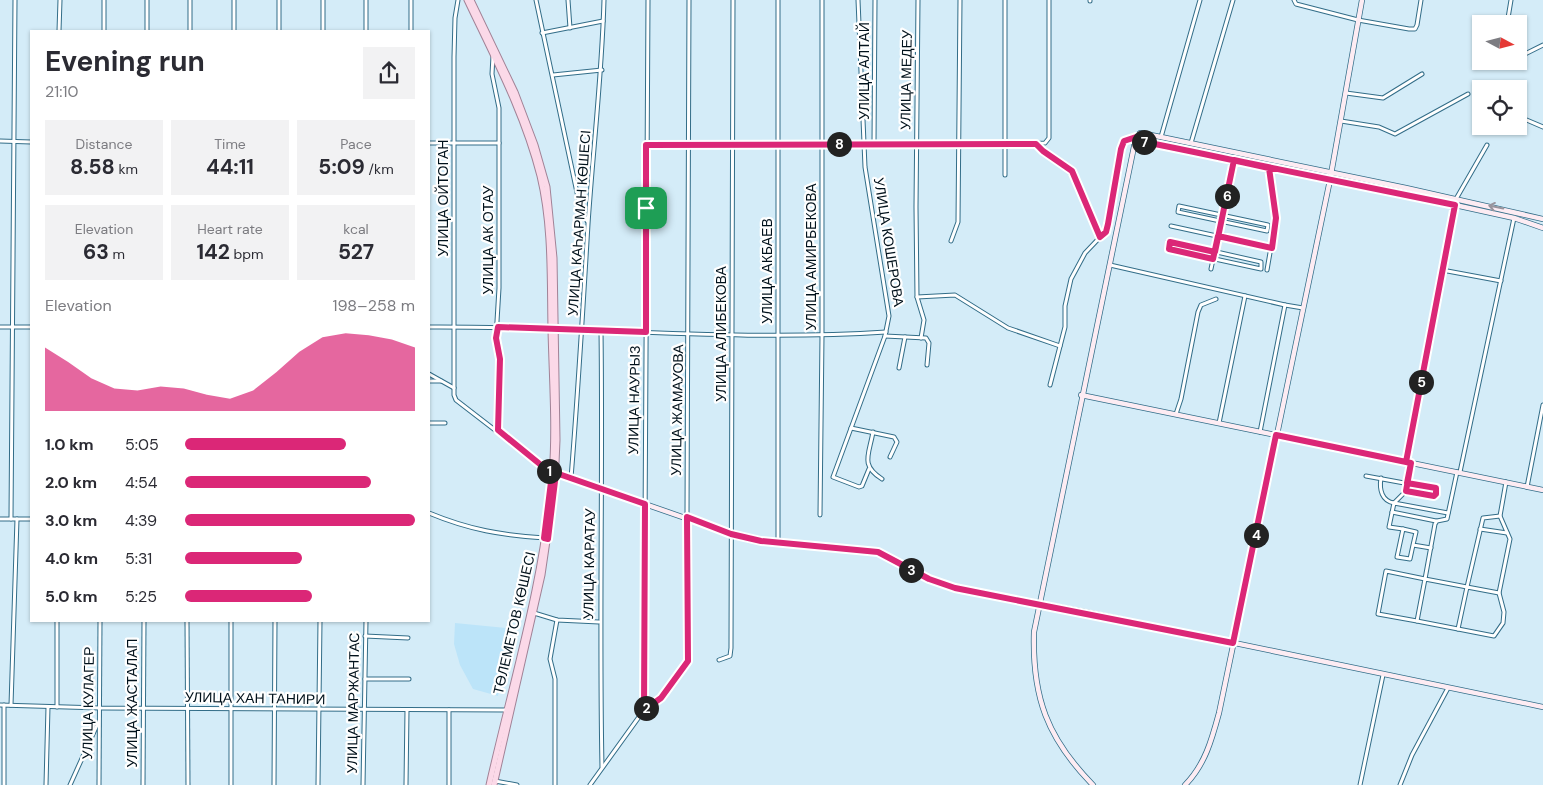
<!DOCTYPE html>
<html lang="en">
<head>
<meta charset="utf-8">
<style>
  :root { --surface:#fff; --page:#f2f2f3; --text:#2b2b33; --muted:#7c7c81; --accent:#db2777 }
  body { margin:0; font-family:"DM Sans",sans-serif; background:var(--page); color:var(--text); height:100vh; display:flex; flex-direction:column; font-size:19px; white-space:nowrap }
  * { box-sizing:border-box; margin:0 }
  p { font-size:16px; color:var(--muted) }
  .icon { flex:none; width:28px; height:28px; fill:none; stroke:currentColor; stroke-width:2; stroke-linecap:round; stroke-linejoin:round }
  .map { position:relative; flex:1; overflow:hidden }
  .side { position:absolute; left:30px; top:30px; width:400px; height:592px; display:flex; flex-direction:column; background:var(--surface); border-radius:0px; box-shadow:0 1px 4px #0004 }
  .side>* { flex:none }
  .needle { width:32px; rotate:97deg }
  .fabs { position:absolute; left:1472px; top:15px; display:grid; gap:10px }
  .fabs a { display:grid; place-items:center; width:55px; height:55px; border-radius:0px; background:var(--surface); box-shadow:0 1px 4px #0004; font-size:25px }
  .pin { position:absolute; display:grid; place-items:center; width:42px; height:42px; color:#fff; margin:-21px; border-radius:10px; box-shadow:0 2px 8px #0006 }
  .km { position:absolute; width:25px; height:25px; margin:-12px; border-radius:50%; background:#222; color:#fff; font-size:14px; line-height:25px; text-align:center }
  .round { display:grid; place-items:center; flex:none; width:52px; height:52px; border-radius:0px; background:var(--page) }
  .overview { display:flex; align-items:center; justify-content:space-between; height:85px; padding:0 15px }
  h1 { font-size:28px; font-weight:700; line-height:38px }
  .stats { display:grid; grid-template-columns:repeat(3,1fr); gap:8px; height:85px; padding:5px 15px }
  .stats div { display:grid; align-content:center; border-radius:0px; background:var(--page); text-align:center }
  .stats b { font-size:21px; font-weight:700 }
  .stats small { font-size:14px; font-weight:400 }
  .stats p { font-size:14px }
  .chart { height:140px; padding:10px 15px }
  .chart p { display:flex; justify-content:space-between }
  .chart svg { width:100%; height:90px; margin-top:5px; fill:var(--accent); opacity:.7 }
  ul { padding:0 15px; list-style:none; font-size:16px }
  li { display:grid; grid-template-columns:80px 60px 1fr; align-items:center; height:38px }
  li i { height:12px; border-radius:6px; background:var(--accent) }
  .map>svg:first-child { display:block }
  .built { fill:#bce4f9 }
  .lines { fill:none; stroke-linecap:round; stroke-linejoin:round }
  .street-casing { stroke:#326d88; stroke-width:5 }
  .secondary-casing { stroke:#326d88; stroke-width:6 }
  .primary-casing { stroke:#a18296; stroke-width:7 }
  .street { stroke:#fff; stroke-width:3 }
  .secondary { stroke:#fdecf3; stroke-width:4.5 }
  .primary { stroke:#fbd9e8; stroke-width:5 }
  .oneway { stroke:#98949d }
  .route-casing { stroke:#fff; stroke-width:10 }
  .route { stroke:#db2777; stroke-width:6 }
  .labels { text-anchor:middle; stroke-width:4.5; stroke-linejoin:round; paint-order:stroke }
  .street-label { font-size:14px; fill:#00111b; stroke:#fff }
</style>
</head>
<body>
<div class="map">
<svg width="1543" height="785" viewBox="0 0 1543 785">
  <rect width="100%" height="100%" fill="#d4ecf8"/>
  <!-- built -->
  <path class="built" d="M 455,623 L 506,628 L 498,696 L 473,689 L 460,665 L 454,644 Z"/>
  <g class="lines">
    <!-- street casing -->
    <g class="street-casing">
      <g id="street">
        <path d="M 190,0 L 190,31"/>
        <path d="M 411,0 L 411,31"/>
        <path d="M 458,0 L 455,18 L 454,57 L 454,395 L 456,400 L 552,474"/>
        <path d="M 536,0 L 579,202 L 587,221"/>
        <path d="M 568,0 L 570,28"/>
        <path d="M 778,0 L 778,542"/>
        <path d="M 858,0 L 865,167 L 889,316 L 885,336 L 833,477 L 859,487 L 862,486 L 869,469"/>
        <path d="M 918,0 L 916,207 L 917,297 L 924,320 L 921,338"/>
        <path d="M 1294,0 L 1296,4 L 1358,20 L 1409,29 L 1415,29 L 1417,25 L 1421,0"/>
        <path d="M 1090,1 L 1090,0"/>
        <path d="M 1507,24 L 1511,0"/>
        <path d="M 59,31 L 60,0"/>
        <path d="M 104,31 L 104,0"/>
        <path d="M 147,31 L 147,0"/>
        <path d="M 234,31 L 234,0"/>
        <path d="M 279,31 L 279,0"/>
        <path d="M 323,31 L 323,0"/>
        <path d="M 366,31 L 366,0"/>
        <path d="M 542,33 L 603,21"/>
        <path d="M 493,56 L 492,74 L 499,108 L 499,288 L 496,338 L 500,359 L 498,430"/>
        <path d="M 1519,57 L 1543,45"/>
        <path d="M 553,75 L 602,70"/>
        <path d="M 1346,93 L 1383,98 L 1422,74"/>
        <path d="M 1522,118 L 1543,127"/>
        <path d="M 1341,121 L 1379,127 L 1395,134 L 1468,94"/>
        <path d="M 1161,137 L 1200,0"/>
        <path d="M 0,141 L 31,142"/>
        <path d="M 429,143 L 499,143"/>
        <path d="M 874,143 L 875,0"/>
        <path d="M 1191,143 L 1233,0"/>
        <path d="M 1037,144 L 1043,151 L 1072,171 L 1100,237"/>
        <path d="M 646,145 L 1045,143 L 1049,138 L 1049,0"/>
        <path d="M 1005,175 L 1005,0"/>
        <path d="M 1456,199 L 1487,145"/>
        <path d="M 1179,206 L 1268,225 L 1267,231 L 1178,212 Z"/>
        <path d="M 1171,226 L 1272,248"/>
        <path d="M 951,241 L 958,222 L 960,0"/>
        <path d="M 1168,241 L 1261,262 L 1261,269 L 1169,249 L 1170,242"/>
        <path d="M 1110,265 L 1285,305 L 1260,432"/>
        <path d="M 1211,269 L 1234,160"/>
        <path d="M 1267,270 L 1276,218 L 1269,167"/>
        <path d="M 1442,270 L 1501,281"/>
        <path d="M 917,297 L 955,295 L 1008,328 L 1060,346"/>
        <path d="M 1285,305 L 1303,308"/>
        <path d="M 0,327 L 31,327"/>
        <path d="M 429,327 C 581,326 734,342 886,332"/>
        <path d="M 601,330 C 603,476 599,621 602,767"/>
        <path d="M 885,336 L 926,338 L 929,343 L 927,365"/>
        <path d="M 899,368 L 905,337"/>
        <path d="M 429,374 L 454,388"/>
        <path d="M 429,381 L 441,381"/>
        <path d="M 1050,385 L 1065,327 L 1065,306 L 1071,279 L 1085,253 L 1105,232 L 1121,149 L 1124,141 L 1136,137"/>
        <path d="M 1176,414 L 1181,399 L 1198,312 L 1201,305 L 1216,299"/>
        <path d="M 429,423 L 445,423"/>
        <path d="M 1219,423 L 1245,296"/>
        <path d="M 851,428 L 894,437 L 897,442 L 890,457"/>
        <path d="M 873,432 C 869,455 860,465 882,479"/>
        <path d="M 1406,462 L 1455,205"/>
        <path d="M 1457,472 L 1447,519 L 1437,521 L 1435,524 L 1425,579 L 1386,571 L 1378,614 L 1417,621 L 1425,579 L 1467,587 L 1483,518 L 1500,516"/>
        <path d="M 1460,472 L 1514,218"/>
        <path d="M 1366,476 L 1437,489 L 1434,496 L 1406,491"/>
        <path d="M 571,478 C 578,393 583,309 588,224 C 593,149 602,75 604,0"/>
        <path d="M 1381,478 C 1379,490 1382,501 1394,503 L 1406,491 L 1411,463"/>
        <path d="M 1527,487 L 1543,405"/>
        <path d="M 1392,512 L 1436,521"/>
        <path d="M 429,513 C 470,530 501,535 545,538"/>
        <path d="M 820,515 L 822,336 L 822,0"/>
        <path d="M 0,519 L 31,519"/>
        <path d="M 11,519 L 15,0"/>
        <path d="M 1403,529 L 1389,527 L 1394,503 L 1448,513"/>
        <path d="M 1480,529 L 1507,533"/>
        <path d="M 1413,545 L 1416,532 L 1403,529 L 1397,557 L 1410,559 L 1413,545 L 1431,548"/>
        <path d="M 534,613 L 557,620 L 599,622"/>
        <path d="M 57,621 L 57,707"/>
        <path d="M 187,621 L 188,785"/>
        <path d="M 1417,621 L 1494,636 L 1503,623 L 1504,612 L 1499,593 L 1510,539 L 1500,516 L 1506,482"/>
        <path d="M 1458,629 L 1467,587 L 1499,593"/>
        <path d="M 365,636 L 408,638"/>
        <path d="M 719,660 L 730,656 L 731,648 L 733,0"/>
        <path d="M 365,679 L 409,679"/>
        <path d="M 0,705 L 100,708 L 507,710"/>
        <path d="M 11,705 L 17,519"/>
        <path d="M 644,709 L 648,0"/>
        <path d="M 495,781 L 517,785"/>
        <path d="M 4,785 L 4,705"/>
        <path d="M 46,785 L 48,707"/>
        <path d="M 70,785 L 98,723"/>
        <path d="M 99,785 L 100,621"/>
        <path d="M 143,785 L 144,621"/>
        <path d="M 231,785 L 231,621"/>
        <path d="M 274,785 L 275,621"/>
        <path d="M 318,785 L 320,621"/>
        <path d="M 363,785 L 366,621"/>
        <path d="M 406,785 L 407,710"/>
        <path d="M 449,785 L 449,710"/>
        <path d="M 555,785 L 555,679 L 550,659 L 557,620"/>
        <path d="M 590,785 L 644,710 L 661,698 L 685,667 L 689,655 L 687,517 L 689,0"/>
        <path d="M 1360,785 L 1383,675"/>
        <path d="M 1400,785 L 1412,755 L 1448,688"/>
      </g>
    </g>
    <!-- secondary casing -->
    <g class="secondary-casing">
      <g id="secondary">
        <path d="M 1135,140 L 1455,205 L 1514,218 L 1543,228"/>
        <path d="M 1081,395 L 1543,490"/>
        <path d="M 556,473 L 731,534 L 761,541 L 878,552 L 929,579 L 955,588 L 1085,612 L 1543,707"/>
        <path d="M 1093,785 C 1047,738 1032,697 1034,632 L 1136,137 L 1140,133 L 1161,137 L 1406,188 L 1543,219"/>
        <path d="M 1185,785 C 1205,765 1212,739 1219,713 L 1330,180 L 1362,0"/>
      </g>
    </g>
    <!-- primary casing -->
    <g class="primary-casing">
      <g id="primary">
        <path d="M 467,0 C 494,57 524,113 540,176 C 552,226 550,278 551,329 C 552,378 556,427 552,475 C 544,580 512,683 489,785"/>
        <path d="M 471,0 L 515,92 L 535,145 L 547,187 L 554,258 L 557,440 L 555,486 L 542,575 L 494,785"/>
      </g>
    </g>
    <!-- street -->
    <use href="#street" class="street"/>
    <!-- secondary -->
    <use href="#secondary" class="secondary"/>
    <!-- primary -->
    <use href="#primary" class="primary"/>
  </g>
  <!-- one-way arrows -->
  <defs><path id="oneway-shaft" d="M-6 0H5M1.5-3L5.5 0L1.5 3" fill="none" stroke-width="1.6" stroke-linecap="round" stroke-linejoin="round" transform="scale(1.25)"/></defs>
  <use class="oneway" href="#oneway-shaft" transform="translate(1496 207) rotate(-168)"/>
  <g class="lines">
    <!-- route casing -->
    <g class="route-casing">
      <path id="route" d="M 646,208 L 646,332 L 498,327 L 496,338 L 500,359 L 498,430 L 552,474 L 544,538 L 548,539 L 556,473 L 645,504 L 644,710 L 661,698 L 688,661 L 687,517 L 731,534 L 761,541 L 878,552 L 929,579 L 955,588 L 1233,643 L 1276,435 L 1411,463 L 1407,483 L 1436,488 L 1436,494 L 1434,496 L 1406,491 L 1411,463 L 1406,462 L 1455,205 L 1243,162 L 1234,160 L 1215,252 L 1170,242 L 1169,249 L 1213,259 L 1218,236 L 1272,248 L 1276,218 L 1269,168 C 1224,158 1180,149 1135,140 L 1136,137 L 1124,141 L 1121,149 L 1108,224 L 1106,232 L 1100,237 L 1072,171 L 1043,151 L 1036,144 L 646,145 L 646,208"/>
    </g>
    <!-- route -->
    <use href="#route" class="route"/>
  </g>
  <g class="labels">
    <!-- street labels -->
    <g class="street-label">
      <text transform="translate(864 71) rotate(-90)" y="5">УЛИЦА АЛТАЙ</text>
      <text transform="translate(906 80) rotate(-89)" y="5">УЛИЦА МЕДЕУ</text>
      <text transform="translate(443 198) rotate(-90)" y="5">УЛИЦА ОЙТОГАН</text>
      <text transform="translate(579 223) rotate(-86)" y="5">УЛИЦА КАҺАРМАН КӨШЕСІ</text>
      <text transform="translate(488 240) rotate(-90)" y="5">УЛИЦА АК ОТАУ</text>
      <text transform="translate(889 242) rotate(81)" y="5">УЛИЦА КОШЕРОВА</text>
      <text transform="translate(811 257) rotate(-90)" y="5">УЛИЦА АМИРБЕКОВА</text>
      <text transform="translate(767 271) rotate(-90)" y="5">УЛИЦА АКБАЕВ</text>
      <text transform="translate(721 334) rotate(-90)" y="5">УЛИЦА АЛИБЕКОВА</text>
      <text transform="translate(634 400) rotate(-89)" y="5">УЛИЦА НАУРЫЗ</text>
      <text transform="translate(677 410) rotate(-89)" y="5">УЛИЦА ЖАМАУОВА</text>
      <text transform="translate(589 564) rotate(-89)" y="5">УЛИЦА КАРАТАУ</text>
      <text transform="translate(514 623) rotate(-77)" y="5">ТӨЛЕМЕТОВ КӨШЕСІ</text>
      <text transform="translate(255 698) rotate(1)" y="5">УЛИЦА ХАН ТАНИРИ</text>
      <text transform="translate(88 703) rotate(-89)" y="5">УЛИЦА КУЛАГЕР</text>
      <text transform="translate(132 703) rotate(-90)" y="5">УЛИЦА ЖАСТАЛАП</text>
      <text transform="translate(353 703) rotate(-89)" y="5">УЛИЦА МАРЖАНТАС</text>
    </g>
  </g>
</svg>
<div class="fabs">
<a><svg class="needle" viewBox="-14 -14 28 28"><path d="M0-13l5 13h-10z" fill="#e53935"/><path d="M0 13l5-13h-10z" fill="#7c7c81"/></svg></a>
<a><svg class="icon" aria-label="locate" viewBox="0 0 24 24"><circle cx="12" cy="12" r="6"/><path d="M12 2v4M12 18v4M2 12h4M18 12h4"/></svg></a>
</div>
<div class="pin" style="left:646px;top:208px;background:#1e9e55"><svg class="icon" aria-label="arrive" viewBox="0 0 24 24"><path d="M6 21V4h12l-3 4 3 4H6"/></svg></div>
<b class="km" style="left:549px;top:471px">1</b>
<b class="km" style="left:646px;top:708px">2</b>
<b class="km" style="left:911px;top:570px">3</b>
<b class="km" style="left:1256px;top:535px">4</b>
<b class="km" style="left:1421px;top:382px">5</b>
<b class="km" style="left:1227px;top:196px">6</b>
<b class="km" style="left:1144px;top:142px">7</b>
<b class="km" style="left:839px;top:144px">8</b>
<section class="side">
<div class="overview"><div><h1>Evening run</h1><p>21:10</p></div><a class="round"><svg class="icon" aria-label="share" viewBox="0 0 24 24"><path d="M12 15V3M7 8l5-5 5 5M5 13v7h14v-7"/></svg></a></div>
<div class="stats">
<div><p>Distance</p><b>8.58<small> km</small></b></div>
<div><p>Time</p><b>44:11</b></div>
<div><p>Pace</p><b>5:09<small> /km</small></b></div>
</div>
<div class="stats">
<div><p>Elevation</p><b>63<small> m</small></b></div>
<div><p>Heart rate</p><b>142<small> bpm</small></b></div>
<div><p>kcal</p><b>527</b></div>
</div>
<div class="chart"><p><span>Elevation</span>198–258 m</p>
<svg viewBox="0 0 160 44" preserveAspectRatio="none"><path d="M0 44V13L10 20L20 28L30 33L40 34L50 32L60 33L70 36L80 38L90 34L100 25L110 15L120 8L130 6L140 7L150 9L160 13V44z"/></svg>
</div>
<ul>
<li><b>1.0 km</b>5:05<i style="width:70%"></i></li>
<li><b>2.0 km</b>4:54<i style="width:81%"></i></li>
<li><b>3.0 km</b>4:39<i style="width:100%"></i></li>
<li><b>4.0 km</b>5:31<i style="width:51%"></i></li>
<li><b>5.0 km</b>5:25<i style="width:55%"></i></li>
</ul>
</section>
</div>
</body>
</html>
